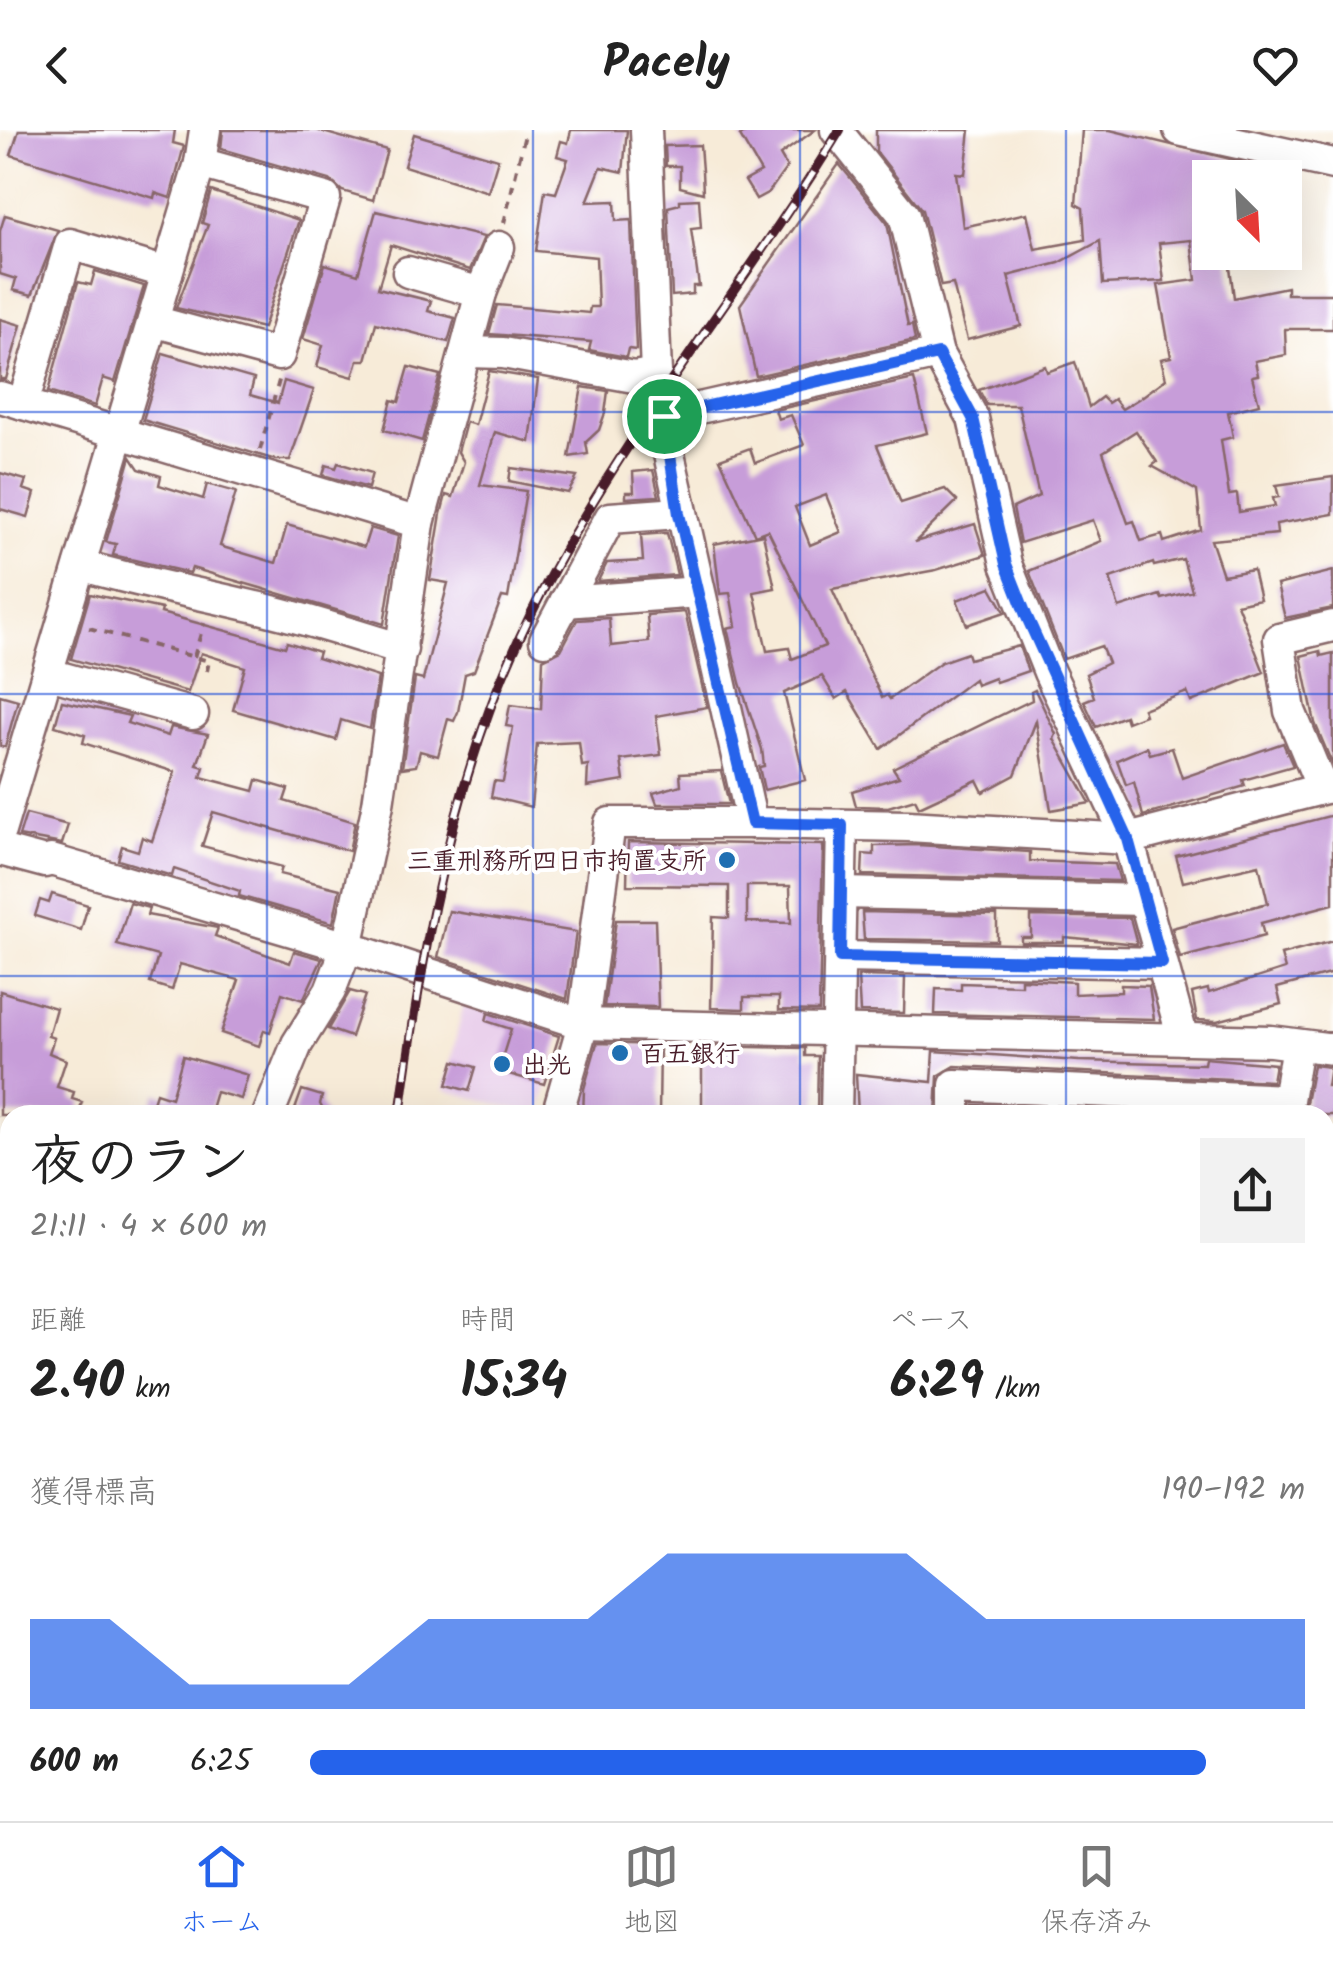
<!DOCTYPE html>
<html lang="ja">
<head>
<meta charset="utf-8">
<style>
  :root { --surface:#fff; --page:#f2f2f2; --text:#222; --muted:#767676; --line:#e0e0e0; --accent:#2563eb }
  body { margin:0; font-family:Kalam,"Klee One",sans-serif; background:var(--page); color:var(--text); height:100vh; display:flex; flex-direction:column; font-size:38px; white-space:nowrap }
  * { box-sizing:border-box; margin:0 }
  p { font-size:32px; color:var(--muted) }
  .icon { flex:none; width:55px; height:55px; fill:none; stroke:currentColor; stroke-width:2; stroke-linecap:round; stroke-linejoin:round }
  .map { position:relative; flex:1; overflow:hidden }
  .details { position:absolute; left:0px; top:975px; width:1335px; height:718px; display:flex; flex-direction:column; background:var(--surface); border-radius:30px 30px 0 0; box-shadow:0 10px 40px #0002 }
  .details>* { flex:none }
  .needle { width:65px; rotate:156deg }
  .controls { position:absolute; left:1192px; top:30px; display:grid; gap:20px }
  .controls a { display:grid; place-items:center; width:110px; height:110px; border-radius:0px; background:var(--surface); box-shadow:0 10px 40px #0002; font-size:50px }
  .pin { position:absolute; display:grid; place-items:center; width:85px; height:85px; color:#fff; margin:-42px; border:5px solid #fff; border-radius:50%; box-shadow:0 2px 10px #0007 }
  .round { display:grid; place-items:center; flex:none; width:105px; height:105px; border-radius:0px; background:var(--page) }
  .summary { display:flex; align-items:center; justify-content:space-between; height:170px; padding:0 30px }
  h1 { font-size:55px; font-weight:800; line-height:75px }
  .figures { display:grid; grid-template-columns:repeat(3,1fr); gap:15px; height:170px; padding:10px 30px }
  .figures div { display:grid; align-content:center }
  .figures b { font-size:50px; font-weight:800 }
  .figures small { font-size:28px; font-weight:400 }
  .figures p { font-size:28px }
  .chart { height:280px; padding:20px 30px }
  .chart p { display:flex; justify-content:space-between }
  .chart svg { width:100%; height:180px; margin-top:10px; fill:var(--accent); opacity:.7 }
  ul { padding:0 30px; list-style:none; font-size:32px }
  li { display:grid; grid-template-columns:160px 120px 1fr; align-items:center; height:75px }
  li i { height:25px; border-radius:12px; background:var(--accent) }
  header { display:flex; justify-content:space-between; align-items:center; height:130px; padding:0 30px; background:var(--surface); font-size:45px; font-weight:800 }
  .tab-bar { display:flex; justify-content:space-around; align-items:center; height:140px; border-top:2px solid var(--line); background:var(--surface); font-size:28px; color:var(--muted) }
  .tab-bar a { display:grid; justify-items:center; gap:5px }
  .tab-bar .active { color:var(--accent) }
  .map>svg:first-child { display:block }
  .built { fill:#ead1ec }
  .building { fill:#c79dd9; fill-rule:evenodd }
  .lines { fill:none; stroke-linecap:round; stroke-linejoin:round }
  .minor-casing { stroke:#876668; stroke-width:35 }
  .path { stroke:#876668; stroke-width:4; stroke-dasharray:8 8; stroke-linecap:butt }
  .minor { stroke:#fff; stroke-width:30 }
  .rail-casing { stroke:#4a1f2b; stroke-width:10 }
  .rail { stroke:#fff; stroke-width:6; stroke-dasharray:19; stroke-linecap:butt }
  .route-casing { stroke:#fff; stroke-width:20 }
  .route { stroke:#2563eb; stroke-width:12 }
  .grid { fill:none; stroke:#1d4ed8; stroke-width:2.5; stroke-opacity:0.55 }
  .poi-dot { fill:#1f6fb2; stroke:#fff; stroke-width:4 }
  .labels { text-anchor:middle; stroke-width:8; stroke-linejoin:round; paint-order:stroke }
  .poi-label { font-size:25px; font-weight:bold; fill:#4a1f2b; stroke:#fff; text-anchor:start }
</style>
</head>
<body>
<header><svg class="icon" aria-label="back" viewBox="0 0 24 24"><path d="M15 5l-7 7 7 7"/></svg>Pacely<svg class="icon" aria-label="heart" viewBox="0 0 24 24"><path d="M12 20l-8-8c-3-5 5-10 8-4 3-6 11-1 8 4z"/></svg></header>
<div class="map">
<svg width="1333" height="1691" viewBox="0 0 1333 1691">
  <rect width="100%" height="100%" fill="#fff"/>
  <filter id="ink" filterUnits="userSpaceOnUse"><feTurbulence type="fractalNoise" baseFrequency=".01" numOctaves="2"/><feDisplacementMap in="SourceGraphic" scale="20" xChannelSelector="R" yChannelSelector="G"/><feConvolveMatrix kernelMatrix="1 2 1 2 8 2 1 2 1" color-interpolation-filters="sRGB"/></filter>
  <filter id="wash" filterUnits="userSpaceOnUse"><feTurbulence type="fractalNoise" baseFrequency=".0048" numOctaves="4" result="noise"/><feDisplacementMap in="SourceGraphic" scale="40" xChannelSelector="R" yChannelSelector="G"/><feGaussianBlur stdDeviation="2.25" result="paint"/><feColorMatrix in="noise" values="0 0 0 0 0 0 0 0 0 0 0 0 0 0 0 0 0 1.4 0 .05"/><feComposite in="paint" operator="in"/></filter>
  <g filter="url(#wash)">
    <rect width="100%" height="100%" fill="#f7ebd8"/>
    <!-- built -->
    <path class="built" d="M 466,864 L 555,893 L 560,908 L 539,985 L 444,960 Z"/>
    <g id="blocks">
      <!-- building -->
      <g class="building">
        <path d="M 19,0 L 175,0 L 173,13 L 184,16 L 170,68 L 155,63 L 154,68 L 11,25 Z"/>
        <path d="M 223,0 L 316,0 L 387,20 L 373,70 L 342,61 L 330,50 L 221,19 Z"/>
        <path d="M 571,0 L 627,0 L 623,42 L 601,37 L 587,72 L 615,71 L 616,91 L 631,90 L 636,220 L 628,219 L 626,227 L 589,220 L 591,212 L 489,204 L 497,175 L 589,183 L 590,177 L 598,177 L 596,127 L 536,121 L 545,61 L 556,63 L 568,29 L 557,26 L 561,11 L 568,13 Z"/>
        <path d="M 750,0 L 815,0 L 780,25 L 787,37 L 769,62 L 756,69 L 745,51 L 761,42 L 740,6 Z"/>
        <path d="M 876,0 L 970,0 L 965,44 L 956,43 L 963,97 L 1027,83 L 1035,119 L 1085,110 L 1083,78 L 1076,74 L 1082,0 L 1110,0 L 1292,44 L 1210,48 L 1210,122 L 1228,122 L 1234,168 L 1287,157 L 1287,164 L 1333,164 L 1333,199 L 1285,199 L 1286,225 L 1255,231 L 1258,245 L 1252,246 L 1259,274 L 1228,282 L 1233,307 L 1221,310 L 1229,365 L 1237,364 L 1239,382 L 1275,376 L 1273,368 L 1279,367 L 1276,355 L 1333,347 L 1333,384 L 1276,394 L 1277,404 L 1211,410 L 1223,445 L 1253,440 L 1260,469 L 1237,474 L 1264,542 L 1191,572 L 1187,562 L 1143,579 L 1145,585 L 1127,592 L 1125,586 L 1096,597 L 1084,571 L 1094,567 L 1086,544 L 1108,533 L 1101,516 L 1064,529 L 1029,441 L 1101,411 L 1093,390 L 1020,413 L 1013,378 L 1039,366 L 1018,275 L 987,275 L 979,260 L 1045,236 L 1047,242 L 1075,232 L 1089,277 L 1102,267 L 1108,273 L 1114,269 L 1122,279 L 1143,266 L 1166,249 L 1161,229 L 1171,227 L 1158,155 L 1196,150 L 1191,110 L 1159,113 L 1164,151 L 1103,154 L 1100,111 L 1059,133 L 1008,146 L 1021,196 L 967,210 L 953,154 L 941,156 L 922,80 L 876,21 ZM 1136,301 L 1157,332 L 1152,336 L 1197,361 L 1201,400 L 1164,412 L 1162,405 L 1141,411 L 1134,391 L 1128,393 L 1103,322 ZM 1183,429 L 1192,461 L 1162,469 L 1160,465 L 1119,478 L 1110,448 L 1153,433 L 1154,436 Z"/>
        <path d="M 414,4 L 498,29 L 488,62 L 404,36 Z"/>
        <path d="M 700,15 L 702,41 L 703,63 L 680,57 L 680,36 L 666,36 L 665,16 Z"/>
        <path d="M 839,34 L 887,93 L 908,196 L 912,195 L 915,210 L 756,246 L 740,175 Z"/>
        <path d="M 211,61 L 299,90 L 263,198 L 176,178 L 208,95 L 202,93 Z"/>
        <path d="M 699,69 L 701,98 L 691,99 L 699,156 L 693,156 L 693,164 L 672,166 L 668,77 L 680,74 L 680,70 Z"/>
        <path d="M 376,81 L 484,107 L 470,140 L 391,115 L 378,158 L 431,171 L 428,181 L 455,188 L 448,212 L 376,193 L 366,230 L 358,230 L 353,247 L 317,237 L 323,215 L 303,209 L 325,134 L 358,144 Z"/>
        <path d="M 5,85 L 58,100 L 32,165 L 13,160 L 16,149 L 0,144 L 0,101 Z"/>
        <path d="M 95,141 L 144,156 L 115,252 L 103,248 L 95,276 L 48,262 L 78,152 L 91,155 Z"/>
        <path d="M 0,189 L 21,195 L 6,249 L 0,249 Z"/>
        <path d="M 163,223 L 254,249 L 250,265 L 278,273 L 284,251 L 314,260 L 290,330 L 276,330 L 143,290 Z"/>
        <path d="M 409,237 L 440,245 L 422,311 L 384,300 L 392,270 L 399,272 Z"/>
        <path d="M 489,241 L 538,249 L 530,312 L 495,302 L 480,355 L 526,361 L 508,468 L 502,467 L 474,541 L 465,544 L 458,582 L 454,591 L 448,589 L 438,626 L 420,621 L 416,636 L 402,638 L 415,548 L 423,550 L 448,453 L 430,450 L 441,384 L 446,365 L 453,367 L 464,332 L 458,322 L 466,292 L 475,295 Z"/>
        <path d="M 914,249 L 927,303 L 877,315 L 901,373 L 945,359 L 957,371 L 915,412 L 975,394 L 985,425 L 936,440 L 832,459 L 882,568 L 887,565 L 890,569 L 941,532 L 967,523 L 969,529 L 1019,516 L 1028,541 L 996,552 L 994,548 L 976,555 L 974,549 L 881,619 L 847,562 L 836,569 L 822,546 L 784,563 L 805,650 L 764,660 L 759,637 L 764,636 L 762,619 L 740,553 L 727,498 L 736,496 L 730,463 L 720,464 L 714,414 L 763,404 L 775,458 L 754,462 L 767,521 L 789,518 L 792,529 L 825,516 L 768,400 L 755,405 L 720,329 L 750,318 L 755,333 L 804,315 L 791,285 L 778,289 L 775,280 ZM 826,365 L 841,402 L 810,415 L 795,377 Z"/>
        <path d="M 582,257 L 608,261 L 605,283 L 599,300 L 586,312 L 588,324 L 569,327 Z"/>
        <path d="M 131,327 L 139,339 L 161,346 L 159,355 L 203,369 L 207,354 L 236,362 L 220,416 L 226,418 L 276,433 L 287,395 L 364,417 L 370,398 L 398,406 L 384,494 L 192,438 L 190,443 L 113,425 L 116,414 L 106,412 Z"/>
        <path d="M 338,333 L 372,343 L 368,358 L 323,345 L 326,335 L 336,338 Z"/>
        <path d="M 511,338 L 577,347 L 568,363 L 509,351 Z"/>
        <path d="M 653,340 L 659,366 L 626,368 L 626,362 L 634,362 L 633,342 Z"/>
        <path d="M 0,343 L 26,350 L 23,359 L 35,363 L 28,387 L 0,379 Z"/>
        <path d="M 667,403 L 677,445 L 598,451 L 607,433 L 643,431 L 641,405 Z"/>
        <path d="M 1333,441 L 1333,478 L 1285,488 L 1277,455 Z"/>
        <path d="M 991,457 L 1005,482 L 967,495 L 957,470 Z"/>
        <path d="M 90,464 L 162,479 L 161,483 L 285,517 L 287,512 L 319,522 L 317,528 L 378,547 L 370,599 L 341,590 L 336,610 L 233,580 L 245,537 L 201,523 L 188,562 L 71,529 Z"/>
        <path d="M 685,482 L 707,577 L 656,586 L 661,625 L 621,630 L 624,651 L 587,657 L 588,635 L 582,636 L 579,612 L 537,614 L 531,677 L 491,667 L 494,651 L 503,652 L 513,597 L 506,596 L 510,575 L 541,579 L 543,529 L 561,520 L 577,490 L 609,488 L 611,516 L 649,512 L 647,485 Z"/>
        <path d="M 1320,521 L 1321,526 L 1333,523 L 1333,636 L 1315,593 L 1301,526 Z"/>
        <path d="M 1035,560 L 1056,604 L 1054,609 L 1090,673 L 1051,680 L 1036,591 L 1015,645 L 983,662 L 977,650 L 919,677 L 915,669 L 888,677 L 856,676 L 852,661 L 899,647 L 893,638 L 1032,570 L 1031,562 Z"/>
        <path d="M 0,565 L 18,570 L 5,617 L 0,616 Z"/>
        <path d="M 62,571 L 130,586 L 127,593 L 168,606 L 171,597 L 208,604 L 197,635 L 204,637 L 201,647 L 254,661 L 257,650 L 288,659 L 284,671 L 355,692 L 349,721 L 213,682 L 202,716 L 282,737 L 280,744 L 340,759 L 333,793 L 239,766 L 240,761 L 174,739 L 172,746 L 118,730 L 122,716 L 138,721 L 142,707 L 152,711 L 175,642 L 83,613 L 85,605 L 55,596 Z"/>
        <path d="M 1283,613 L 1293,636 L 1243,650 L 1245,656 L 1143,686 L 1134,652 L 1126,655 L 1117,630 L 1147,617 L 1150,624 L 1172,618 L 1182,648 Z"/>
        <path d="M 721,641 L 729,674 L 657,674 L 653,663 L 681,655 L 680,643 Z"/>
        <path d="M 26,684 L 68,695 L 62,714 L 19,706 Z"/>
        <path d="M 1333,685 L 1333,774 L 1261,793 L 1264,806 L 1180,828 L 1172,798 L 1268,773 L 1259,735 L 1183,752 L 1176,726 Z"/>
        <path d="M 628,712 L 823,715 L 819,881 L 779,880 L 779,867 L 744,867 L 744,879 L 711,878 L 713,787 L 729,788 L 729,756 L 627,755 ZM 747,756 L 790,756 L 791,793 L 747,792 Z"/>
        <path d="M 918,715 L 1030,722 L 1030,731 L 1115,734 L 1120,751 L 862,745 L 863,724 L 874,725 L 874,716 Z"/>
        <path d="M 52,764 L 88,775 L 81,800 L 35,786 L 40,770 L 49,773 Z"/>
        <path d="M 130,773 L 149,778 L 147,785 L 218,798 L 215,806 L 290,833 L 294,821 L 322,829 L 303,870 L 282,863 L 270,902 L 264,900 L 259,916 L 221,903 L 239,850 L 180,834 L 172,860 L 150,853 L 158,826 L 117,815 Z"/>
        <path d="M 449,781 L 576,802 L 567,869 L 438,827 Z"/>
        <path d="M 862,782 L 997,785 L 997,811 L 864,809 Z"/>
        <path d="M 1031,786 L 1130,788 L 1137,814 L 1064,807 L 1064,812 L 1021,812 L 1021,807 L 1031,807 Z"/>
        <path d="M 616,790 L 655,790 L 658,877 L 604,876 Z"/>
        <path d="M 1333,811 L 1333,843 L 1277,858 L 1281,874 L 1217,891 L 1197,890 L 1192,863 L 1208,859 L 1209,863 L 1285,839 L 1281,825 Z"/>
        <path d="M 858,846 L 905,847 L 904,883 L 860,882 Z"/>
        <path d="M 1021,849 L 1074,852 L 1074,864 L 1121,862 L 1121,855 L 1149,856 L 1154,889 L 935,884 L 936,859 L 961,860 L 961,853 L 1021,855 Z"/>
        <path d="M 0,861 L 56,878 L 48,906 L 54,908 L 49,923 L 66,930 L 57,957 L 74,962 L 72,969 L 82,972 L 78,985 L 0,985 Z"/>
        <path d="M 350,861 L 365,865 L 351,907 L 328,899 Z"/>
        <path d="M 488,883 L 559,906 L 544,954 L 498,941 L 511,899 L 486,891 Z"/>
        <path d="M 597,913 L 660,915 L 659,985 L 583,985 L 584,959 Z"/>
        <path d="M 702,916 L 805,918 L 805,926 L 818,926 L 817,985 L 702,985 Z"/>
        <path d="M 934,921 L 1079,931 L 1204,934 L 1205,928 L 1275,934 L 1272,951 L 955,936 L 938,946 L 936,985 L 858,985 L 856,944 L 932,952 Z"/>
        <path d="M 183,926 L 248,945 L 241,969 L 216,962 L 211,979 L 214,985 L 149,985 L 156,963 L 171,968 Z"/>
        <path d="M 454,931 L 476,937 L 469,961 L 447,955 Z"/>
        <path d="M 1313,935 L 1330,937 L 1327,956 L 1333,956 L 1333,985 L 1299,985 L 1306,973 Z"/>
        <path d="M 302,960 L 322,966 L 320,974 L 326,985 L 293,985 Z"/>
        <path d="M 974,975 L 1204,985 L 974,985 Z"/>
      </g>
    </g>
  </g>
  <g filter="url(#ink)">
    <use href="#blocks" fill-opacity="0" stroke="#876668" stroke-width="2.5"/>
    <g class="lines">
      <!-- minor casing -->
      <g class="minor-casing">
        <g id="minor">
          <path d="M 646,0 L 656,243 L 664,302 L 752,693 L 908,696 L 1128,709 L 1333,656"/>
          <path d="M 836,0 L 904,85 L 938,224 L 973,288 L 1006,434 L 1049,542 L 1128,709 L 1183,909"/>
          <path d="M 1179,0 L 1333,34"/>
          <path d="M 408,142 L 481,163"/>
          <path d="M 153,191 L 279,225 L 325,68 L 200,33"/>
          <path d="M 468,222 L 503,223 L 634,247 L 656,243"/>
          <path d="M 0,267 L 419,393"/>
          <path d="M 23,274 L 70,114 L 167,143"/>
          <path d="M 664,286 L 938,224"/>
          <path d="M 80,435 C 143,454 205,464 268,480 C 313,491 357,506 402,519"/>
          <path d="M 565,472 L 699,462"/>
          <path d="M 545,510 L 610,388 L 679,383"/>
          <path d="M 49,544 L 193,584"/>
          <path d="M 1322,658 L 1290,581 L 1279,509 L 1333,496"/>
          <path d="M 0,701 L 200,33 L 205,0"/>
          <path d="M 0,720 L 45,732 L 51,730 L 347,817 L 583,894 L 1271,911 L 1333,919"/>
          <path d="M 841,763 L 1144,770"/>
          <path d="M 840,827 L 1162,833"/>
          <path d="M 268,985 L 297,914 L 330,861 L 347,817 L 378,674 L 419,393 L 481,163 L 499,117"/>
          <path d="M 557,985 L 583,894 L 610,693 L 752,693"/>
          <path d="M 836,985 L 842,695"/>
          <path d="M 955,985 L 955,955 L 1288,970 L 1297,915"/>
          <path d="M 1325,1036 L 1333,1036"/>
          <path d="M 0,1053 L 10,1056"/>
          <path d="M 1325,1352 L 1333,1353"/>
          <path d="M 0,1434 L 10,1437"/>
          <path d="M 0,1481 L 10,1463"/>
          <path d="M 1325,1482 L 1333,1483"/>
          <path d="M 1325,1614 L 1333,1566"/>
          <path d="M 351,1682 L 367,1691"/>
          <path d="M 817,1691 L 817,1682"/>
          <path d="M 1163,1691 L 1164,1682"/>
          <path d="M 1291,1691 L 1296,1682"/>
        </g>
      </g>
      <!-- path -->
      <g class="path">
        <path d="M 504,93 L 526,0"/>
        <path d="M 260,320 L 280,247"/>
        <path d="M 89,498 L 209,531 L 207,541"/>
        <path d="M 194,527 L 204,493"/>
      </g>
      <!-- minor -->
      <use href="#minor" class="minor"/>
      <!-- rail casing -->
      <g class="rail-casing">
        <g id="rail">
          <path d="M 400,985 C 419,844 442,707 492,573 C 572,363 724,190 840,0"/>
          <path d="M 293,1691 L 294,1682"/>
        </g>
      </g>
      <!-- rail -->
      <use href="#rail" class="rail"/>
    </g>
  </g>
  <g class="lines" filter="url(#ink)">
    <!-- route casing -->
    <g class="route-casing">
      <path id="route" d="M 938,224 L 973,288 L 1006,434 L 1026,485 L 1128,709 L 1162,833 L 840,827 L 842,695 L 752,693 L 679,384 L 664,286 Z"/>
    </g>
    <!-- route -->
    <use href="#route" class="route"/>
  </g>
  <!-- grid -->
  <path class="grid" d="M 267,0 L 267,985M 533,0 L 533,985M 800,0 L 800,985M 1066,0 L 1066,985M 0,282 L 1333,282M 0,564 L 1333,564M 0,846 L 1333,846M 0,1127 L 10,1127M 1325,1127 L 1333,1127M 0,1409 L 10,1409M 1325,1409 L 1333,1409M 267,1682 L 267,1691M 533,1682 L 533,1691M 800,1682 L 800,1691M 1066,1682 L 1066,1691"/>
  <!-- markers -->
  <g class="poi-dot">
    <circle cx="727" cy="730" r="10"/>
    <circle cx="620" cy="923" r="10"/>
    <circle cx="502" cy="934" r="10"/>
  </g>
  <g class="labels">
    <!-- poi labels -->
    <g class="poi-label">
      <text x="707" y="739" text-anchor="end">三重刑務所四日市拘置支所</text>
      <text x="640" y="932">百五銀行</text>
      <text x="522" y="943">出光</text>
    </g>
  </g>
</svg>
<div class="controls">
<a><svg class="needle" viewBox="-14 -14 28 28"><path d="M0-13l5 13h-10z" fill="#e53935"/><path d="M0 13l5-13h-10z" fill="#767676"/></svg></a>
</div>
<div class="pin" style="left:664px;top:286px;background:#1e9e55"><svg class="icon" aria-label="arrive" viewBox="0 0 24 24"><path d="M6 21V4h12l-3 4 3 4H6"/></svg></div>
<section class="details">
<div class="summary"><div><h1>夜のラン</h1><p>21:11 · 4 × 600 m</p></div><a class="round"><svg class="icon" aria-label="share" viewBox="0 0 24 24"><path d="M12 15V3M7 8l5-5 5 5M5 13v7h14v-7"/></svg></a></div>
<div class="figures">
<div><p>距離</p><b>2.40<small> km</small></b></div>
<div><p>時間</p><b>15:34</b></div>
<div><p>ペース</p><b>6:29<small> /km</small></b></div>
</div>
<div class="chart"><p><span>獲得標高</span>190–192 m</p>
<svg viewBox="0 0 160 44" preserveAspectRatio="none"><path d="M0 44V22L10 22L20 38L30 38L40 38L50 22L60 22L70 22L80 6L90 6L100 6L110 6L120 22L130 22L140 22L150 22L160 22V44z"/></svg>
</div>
<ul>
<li><b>600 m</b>6:25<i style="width:90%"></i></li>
</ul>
</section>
</div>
<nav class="tab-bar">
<a class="active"><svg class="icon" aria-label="home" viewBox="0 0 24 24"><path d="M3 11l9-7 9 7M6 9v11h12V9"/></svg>ホーム</a>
<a><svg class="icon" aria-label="map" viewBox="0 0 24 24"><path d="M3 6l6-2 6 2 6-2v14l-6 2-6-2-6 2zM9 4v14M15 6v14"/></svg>地図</a>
<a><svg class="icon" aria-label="saved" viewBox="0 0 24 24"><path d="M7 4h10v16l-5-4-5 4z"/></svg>保存済み</a>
</nav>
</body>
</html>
